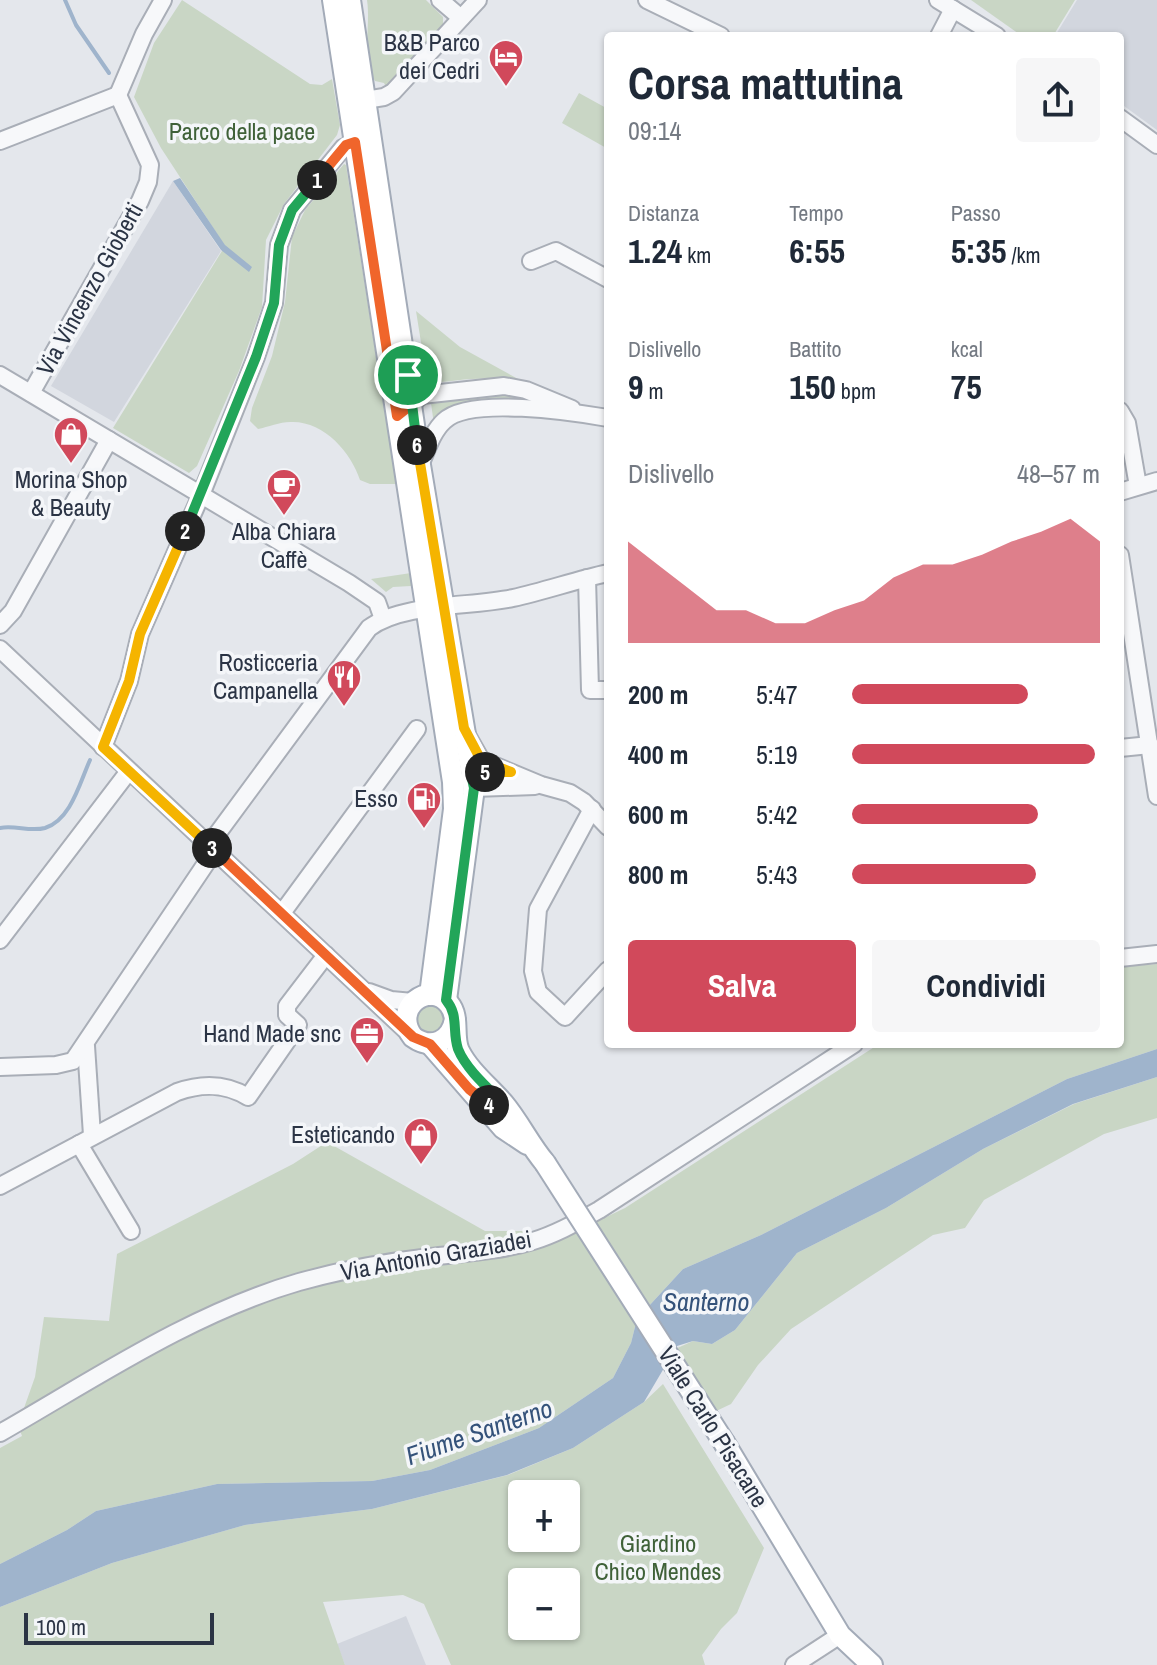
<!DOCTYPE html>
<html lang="it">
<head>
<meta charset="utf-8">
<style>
  :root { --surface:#fff; --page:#f6f6f7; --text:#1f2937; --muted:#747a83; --accent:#d1495b }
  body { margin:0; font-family:"Archivo Narrow",sans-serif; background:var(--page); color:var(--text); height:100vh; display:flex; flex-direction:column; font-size:30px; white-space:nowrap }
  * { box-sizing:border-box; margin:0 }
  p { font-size:26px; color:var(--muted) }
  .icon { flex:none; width:44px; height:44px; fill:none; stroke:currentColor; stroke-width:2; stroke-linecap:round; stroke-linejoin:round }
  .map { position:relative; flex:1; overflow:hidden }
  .drawer { position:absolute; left:604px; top:32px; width:520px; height:1016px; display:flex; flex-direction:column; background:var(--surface); border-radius:8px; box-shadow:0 2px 6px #0004 }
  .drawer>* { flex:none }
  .buttons { position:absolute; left:508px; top:1480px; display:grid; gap:16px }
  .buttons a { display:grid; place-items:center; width:72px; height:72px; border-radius:8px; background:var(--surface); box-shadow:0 2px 6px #0004; font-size:40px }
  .scale { position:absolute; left:24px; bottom:20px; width:190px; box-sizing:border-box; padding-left:8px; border:4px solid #2b3445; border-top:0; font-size:22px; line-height:28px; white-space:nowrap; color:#2b3445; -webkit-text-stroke:6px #f4f6f9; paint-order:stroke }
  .pin { position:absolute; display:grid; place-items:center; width:68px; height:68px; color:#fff; margin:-34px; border:4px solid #fff; border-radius:50%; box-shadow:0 2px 8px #0007 }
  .km { position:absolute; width:40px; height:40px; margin:-20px; border-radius:50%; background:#222; color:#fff; font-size:22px; line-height:40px; text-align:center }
  .round { display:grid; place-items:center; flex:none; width:84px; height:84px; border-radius:8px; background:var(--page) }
  .overview { display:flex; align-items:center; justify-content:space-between; height:136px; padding:0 24px }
  h1 { font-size:44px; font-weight:700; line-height:60px }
  .metrics { display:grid; grid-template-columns:repeat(3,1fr); gap:12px; height:136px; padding:8px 24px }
  .metrics div { display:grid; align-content:center }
  .metrics b { font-size:34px; font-weight:700 }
  .metrics small { font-size:22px; font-weight:400 }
  .metrics p { font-size:22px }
  .chart { height:224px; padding:16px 24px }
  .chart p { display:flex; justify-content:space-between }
  .chart svg { width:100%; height:144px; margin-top:8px; fill:var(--accent); opacity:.7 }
  .action { display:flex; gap:16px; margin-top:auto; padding:16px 24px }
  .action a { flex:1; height:92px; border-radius:8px; background:var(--accent); color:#fff; font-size:32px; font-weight:700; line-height:92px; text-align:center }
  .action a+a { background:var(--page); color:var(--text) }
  ul { padding:0 24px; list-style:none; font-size:26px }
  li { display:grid; grid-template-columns:128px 96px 1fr; align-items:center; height:60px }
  li i { height:20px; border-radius:10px; background:var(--accent) }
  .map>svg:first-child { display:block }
  .built { fill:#d2d6de }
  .green { fill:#c9d6c5; fill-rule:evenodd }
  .water { fill:#9fb4cc }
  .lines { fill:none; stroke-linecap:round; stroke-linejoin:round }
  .stream { stroke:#9fb4cc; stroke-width:4 }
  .minor-casing { stroke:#a9aeb7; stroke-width:20 }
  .major-casing { stroke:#a3abb8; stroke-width:24 }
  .minor { stroke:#f7f8fa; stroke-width:16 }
  .major { stroke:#fff; stroke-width:20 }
  .major-bridge-casing { stroke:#a3abb8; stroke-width:24; stroke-linecap:butt }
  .major-bridge { stroke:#fff; stroke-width:20 }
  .split-1-casing { stroke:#fff; stroke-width:16 }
  .split-2-casing { stroke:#fff; stroke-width:16 }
  .split-3-casing { stroke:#fff; stroke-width:16 }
  .split-4-casing { stroke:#fff; stroke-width:16 }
  .split-5-casing { stroke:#fff; stroke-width:16 }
  .split-6-casing { stroke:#fff; stroke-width:16 }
  .split-7-casing { stroke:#fff; stroke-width:16 }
  .split-1 { stroke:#f0652b; stroke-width:10 }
  .split-2 { stroke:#22a559; stroke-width:10 }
  .split-3 { stroke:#f5b400; stroke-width:10 }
  .split-4 { stroke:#f0652b; stroke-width:10 }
  .split-5 { stroke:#22a559; stroke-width:10 }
  .split-6 { stroke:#f5b400; stroke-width:10 }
  .split-7 { stroke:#22a559; stroke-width:10 }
  .labels { text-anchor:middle; stroke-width:7; stroke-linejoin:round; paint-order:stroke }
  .poi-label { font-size:24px; fill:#2b3445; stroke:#f4f6f9; text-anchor:end }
  .park-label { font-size:24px; fill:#3f6138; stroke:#f4f6f9 }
  .street-label { font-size:24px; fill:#2b3445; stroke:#f4f6f9 }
  .water-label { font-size:26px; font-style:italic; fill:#34527a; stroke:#f4f6f9 }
</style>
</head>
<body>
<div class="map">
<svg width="1157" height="1665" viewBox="0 0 1157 1665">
  <rect width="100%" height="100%" fill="#e4e7ec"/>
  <!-- built -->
  <g class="built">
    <path d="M 1077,0 L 1157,0 L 1157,130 L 1120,103 L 1120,36 L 1055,36 Z"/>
    <path d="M 173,181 L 221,251 L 114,422 L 51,386 Z"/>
    <path d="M 406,1616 L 426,1665 L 345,1665 L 337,1644 Z"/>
  </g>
  <!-- green -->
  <g class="green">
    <path d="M 182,0 L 310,84 L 322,85 L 332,79 L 340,125 L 337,135 L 284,204 L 266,240 L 262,307 L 239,371 L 197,466 L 189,473 L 113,428 L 225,246 L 161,148 L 134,97 L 154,43 Z"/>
    <path d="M 367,0 L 426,0 L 443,17 L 443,25 L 438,33 L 386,87 L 384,83 L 375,81 C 361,56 371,27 367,0 Z"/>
    <path d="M 971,0 L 1075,0 L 1053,36 L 1022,36 Z"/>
    <path d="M 579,93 L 608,109 L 608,149 L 562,123 Z"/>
    <path d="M 344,164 L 346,165 L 396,484 L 370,484 L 360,480 C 351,452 323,420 290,422 C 280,422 268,427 258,429 L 250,421 L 252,408 L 272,356 L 285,302 L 292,237 L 305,210 Z"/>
    <path d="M 416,311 L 460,347 L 529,385 C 510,379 491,378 472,379 C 457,379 441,385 427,380 Z"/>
    <path d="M 490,393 L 514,395 L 518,398 L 515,401 C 474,397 465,399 434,425 L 431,403 Z"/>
    <path d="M 411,573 L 411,586 L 393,587 L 386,592 L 371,579 Z"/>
    <path d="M 1157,964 L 1157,1049 L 1067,1079 L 761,1235 L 683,1269 L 637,1319 L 631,1343 L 613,1378 L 539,1428 L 430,1470 L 372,1481 L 217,1484 L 96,1511 L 67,1530 L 0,1564 L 0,1448 L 22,1436 L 18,1425 L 35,1377 L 44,1317 L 109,1321 L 117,1254 L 293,1164 L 327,1142 L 485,1231 L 577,1231 L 625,1208 L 879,1044 L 1120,1044 L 1120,967 Z"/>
    <circle cx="430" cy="1019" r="13"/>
    <path d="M 1157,1077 L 1157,1118 L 1104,1134 L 984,1200 L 965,1228 L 933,1235 L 791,1329 L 758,1365 L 731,1404 L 712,1413 L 673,1350 L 693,1341 L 712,1344 L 735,1330 L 797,1253 L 886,1208 L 983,1149 L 1074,1104 Z"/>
    <path d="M 663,1384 L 764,1548 L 737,1613 L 721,1629 L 702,1655 L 705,1665 L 451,1665 L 424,1604 L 403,1595 L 323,1602 L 345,1665 L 0,1665 L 0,1607 L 112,1563 L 245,1525 L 372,1509 L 508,1475 L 573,1448 L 644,1402 ZM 522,1494 L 566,1494 L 566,1538 L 522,1538 ZM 522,1582 L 566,1582 L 566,1626 L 522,1626 Z"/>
  </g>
  <!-- water -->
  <g class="water">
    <path d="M 180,178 L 225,245 L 252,267 L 249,272 L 221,250 L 173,181 Z"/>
    <path d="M 1157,1049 L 1157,1077 L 1073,1104 L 983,1149 L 886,1208 L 797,1253 L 735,1330 L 712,1344 L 693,1341 L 677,1346 L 644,1402 L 573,1448 L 507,1475 L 372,1509 L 245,1525 L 112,1563 L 0,1607 L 0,1564 L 67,1530 L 96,1511 L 217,1484 L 372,1481 L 430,1470 L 539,1428 L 613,1378 L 631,1343 L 637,1319 L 683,1269 L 761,1235 L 1067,1079 Z"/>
  </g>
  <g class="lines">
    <!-- stream -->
    <g class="stream">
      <path d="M 65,0 L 76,25 L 109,73"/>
      <path d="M 0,828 C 15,825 30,832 45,828 C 71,820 80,782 90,760"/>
    </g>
    <!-- minor casing -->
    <g class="minor-casing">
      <g id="minor">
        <path d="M 440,0 L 461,18"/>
        <path d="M 647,0 L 721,36"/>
        <path d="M 938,0 L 997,36"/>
        <path d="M 939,36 L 953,9"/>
        <path d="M 118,95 L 144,34 L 163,0"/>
        <path d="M 365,100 L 384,97 L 393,92 L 478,0"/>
        <path d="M 1120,118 L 1157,145"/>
        <path d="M 0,141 L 118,95"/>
        <path d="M 531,261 L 556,251 L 608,279"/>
        <path d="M 0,375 L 349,583 L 377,602 L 383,619"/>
        <path d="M 31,393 L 140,201 L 148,182 L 150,165 L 118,95"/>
        <path d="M 404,410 L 422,395 L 504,386 L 526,390 L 572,409"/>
        <path d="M 1120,411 L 1127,423 L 1138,486"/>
        <path d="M 420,465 C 427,450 432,432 444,421 C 469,396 573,412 608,418"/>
        <path d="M 1120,492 L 1157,481"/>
        <path d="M 1120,555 L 1157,796"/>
        <path d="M 587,578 L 590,690 L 608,690"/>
        <path d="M 0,625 L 13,611 L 109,440"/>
        <path d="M 0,649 L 413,1037"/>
        <path d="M 468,737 L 481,760 L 541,785 L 570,793 L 584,802 L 608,827"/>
        <path d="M 103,747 L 129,681 L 140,634 L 201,495 L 256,357 L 274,303 L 279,245 L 292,210 L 343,148 L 355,142"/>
        <path d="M 1120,748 L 1150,745"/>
        <path d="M 463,785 L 474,788 L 535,786"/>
        <path d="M 592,809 L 538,909 L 533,971 L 538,992 L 565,1017 L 608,970"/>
        <path d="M 209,845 L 369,628 C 402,603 471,607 513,598 C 545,591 576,580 608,573"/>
        <path d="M 282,913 L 417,729"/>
        <path d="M 0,940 L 129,771"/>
        <path d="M 1120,958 L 1157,954"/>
        <path d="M 369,992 L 391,1000 L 413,1002"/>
        <path d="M 86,1046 L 92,1135"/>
        <path d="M 0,1067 L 56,1065 L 73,1061 L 215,850"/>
        <path d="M 79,1144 L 131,1231"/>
        <path d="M 0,1186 L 177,1092 C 202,1083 225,1083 248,1097 L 298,1025 L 287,1015 L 287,1006 L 326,955"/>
        <path d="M 0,1433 C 96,1378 192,1313 299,1282 C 342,1270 386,1262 430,1257 C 464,1253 500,1251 533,1241 C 556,1234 577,1222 599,1210 L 854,1044"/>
        <path d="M 794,1665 L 840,1635"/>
      </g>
    </g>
    <!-- major casing -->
    <g class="major-casing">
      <g id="major">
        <path d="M 333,0 L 453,782 L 454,809 L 430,995"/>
        <path d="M 350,0 L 420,465 L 474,788 L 446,1000"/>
        <path d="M 455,1019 C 451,1042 431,1050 413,1037 C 391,1009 429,979 449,1004 C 460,1017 452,1037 459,1051 C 469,1071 488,1086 503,1103 C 519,1122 529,1144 545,1163"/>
        <path d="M 430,1044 L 503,1128 L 527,1144"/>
        <path d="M 725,1444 L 840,1635 L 872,1665"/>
      </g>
    </g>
    <!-- minor -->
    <use href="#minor" class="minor"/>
    <!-- major -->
    <use href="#major" class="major"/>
    <!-- major-bridge casing -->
    <g class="major-bridge-casing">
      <path id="major-bridge" d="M 545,1163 L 725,1444"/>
    </g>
    <!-- major-bridge -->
    <use href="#major-bridge" class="major-bridge"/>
  </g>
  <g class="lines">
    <!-- split-1 casing -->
    <g class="split-1-casing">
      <path id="split-1" d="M 317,180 L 346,145 L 355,142 L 397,416 L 412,404 L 408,375"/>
    </g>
    <!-- split-2 casing -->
    <g class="split-2-casing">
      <path id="split-2" d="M 185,531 L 256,357 L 274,303 L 279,245 L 292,210 L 317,180"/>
    </g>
    <!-- split-3 casing -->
    <g class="split-3-casing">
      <path id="split-3" d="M 185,531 L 140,634 L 129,681 L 103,747 L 212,848"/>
    </g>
    <!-- split-4 casing -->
    <g class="split-4-casing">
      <path id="split-4" d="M 212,848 L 413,1037 L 430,1044 L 469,1089 L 489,1105"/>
    </g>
    <!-- split-5 casing -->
    <g class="split-5-casing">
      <path id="split-5" d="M 485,772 L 471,774 L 474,788 L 472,803 L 446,1000 C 459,1015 452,1031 458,1049 C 466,1069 488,1088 503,1103 L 494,1107 L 489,1105"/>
    </g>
    <!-- split-6 casing -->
    <g class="split-6-casing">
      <path id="split-6" d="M 417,445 L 464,728 L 481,760 L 511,772 L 485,772"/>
    </g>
    <!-- split-7 casing -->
    <g class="split-7-casing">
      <path id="split-7" d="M 408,375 L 422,395 L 412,404 L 417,445"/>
    </g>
    <!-- split-1 -->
    <use href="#split-1" class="split-1"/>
    <!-- split-2 -->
    <use href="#split-2" class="split-2"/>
    <!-- split-3 -->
    <use href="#split-3" class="split-3"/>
    <!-- split-4 -->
    <use href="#split-4" class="split-4"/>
    <!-- split-5 -->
    <use href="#split-5" class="split-5"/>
    <!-- split-6 -->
    <use href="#split-6" class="split-6"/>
    <!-- split-7 -->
    <use href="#split-7" class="split-7"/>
  </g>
  <!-- icons -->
  <defs>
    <g id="hotel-pin" transform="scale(1.8)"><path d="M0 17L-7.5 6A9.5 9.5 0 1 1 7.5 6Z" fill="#d1495b" stroke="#f4f6f9"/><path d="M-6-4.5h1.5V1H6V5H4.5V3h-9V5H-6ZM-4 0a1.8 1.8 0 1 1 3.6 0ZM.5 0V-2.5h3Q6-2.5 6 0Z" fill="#fff"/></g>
    <g id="shop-pin" transform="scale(1.8)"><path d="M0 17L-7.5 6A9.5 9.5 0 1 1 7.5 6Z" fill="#d1495b" stroke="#f4f6f9"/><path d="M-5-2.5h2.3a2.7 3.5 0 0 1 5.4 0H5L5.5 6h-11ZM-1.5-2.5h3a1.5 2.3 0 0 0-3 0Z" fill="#fff"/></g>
    <g id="cafe-pin" transform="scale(1.8)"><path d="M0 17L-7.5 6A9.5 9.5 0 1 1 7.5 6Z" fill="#d1495b" stroke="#f4f6f9"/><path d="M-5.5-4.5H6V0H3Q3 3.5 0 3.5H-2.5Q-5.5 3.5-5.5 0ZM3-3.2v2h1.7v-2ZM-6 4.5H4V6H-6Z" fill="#fff"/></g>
    <g id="restaurant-pin" transform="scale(1.8)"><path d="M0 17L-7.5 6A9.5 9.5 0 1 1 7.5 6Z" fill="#d1495b" stroke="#f4f6f9"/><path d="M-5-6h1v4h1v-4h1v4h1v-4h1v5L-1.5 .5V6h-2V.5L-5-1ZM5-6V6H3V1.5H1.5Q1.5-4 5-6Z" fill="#fff"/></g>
    <g id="fuel-pin" transform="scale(1.8)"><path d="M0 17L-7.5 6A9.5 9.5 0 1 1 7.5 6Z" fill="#d1495b" stroke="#f4f6f9"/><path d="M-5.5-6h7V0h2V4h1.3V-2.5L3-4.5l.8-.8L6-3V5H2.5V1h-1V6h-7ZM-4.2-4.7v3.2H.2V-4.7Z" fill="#fff"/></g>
    <g id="office-pin" transform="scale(1.8)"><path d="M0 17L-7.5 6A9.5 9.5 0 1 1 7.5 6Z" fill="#d1495b" stroke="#f4f6f9"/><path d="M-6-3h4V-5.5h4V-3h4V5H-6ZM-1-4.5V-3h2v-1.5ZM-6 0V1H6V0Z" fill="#fff"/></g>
  </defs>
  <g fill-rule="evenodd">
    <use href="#hotel-pin" x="506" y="57"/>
    <use href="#shop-pin" x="71" y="434"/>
    <use href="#cafe-pin" x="284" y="486"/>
    <use href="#restaurant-pin" x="344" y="677"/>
    <use href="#fuel-pin" x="424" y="799"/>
    <use href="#office-pin" x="367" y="1034"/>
    <use href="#shop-pin" x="421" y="1135"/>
  </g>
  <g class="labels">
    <!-- poi labels -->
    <g class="poi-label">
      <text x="480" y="51">B&amp;B Parco<tspan x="480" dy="28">dei Cedri</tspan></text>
      <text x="71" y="488" text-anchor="middle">Morina Shop<tspan x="71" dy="28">&amp; Beauty</tspan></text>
      <text x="284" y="540" text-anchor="middle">Alba Chiara<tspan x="284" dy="28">Caffè</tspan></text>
      <text x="318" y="671">Rosticceria<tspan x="318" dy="28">Campanella</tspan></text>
      <text x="398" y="807">Esso</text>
      <text x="341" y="1042">Hand Made snc</text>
      <text x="395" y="1143">Esteticando</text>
    </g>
    <!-- park labels -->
    <g class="park-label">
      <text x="242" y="140">Parco della pace</text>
      <text x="658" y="1552">Giardino<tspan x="658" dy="28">Chico Mendes</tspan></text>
    </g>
    <!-- street labels -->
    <g class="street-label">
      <text transform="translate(90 289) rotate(-61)" y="8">Via Vincenzo Gioberti</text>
      <text transform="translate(436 1256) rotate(-10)" y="8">Via Antonio Graziadei</text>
      <text transform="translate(713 1427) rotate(58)" y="8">Viale Carlo Pisacane</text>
    </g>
    <!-- water labels -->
    <g class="water-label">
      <text x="706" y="1311">Santerno</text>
      <text transform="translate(479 1432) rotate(-19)" y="9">Fiume Santerno</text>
    </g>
  </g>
</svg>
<div class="buttons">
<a>+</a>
<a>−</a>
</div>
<div class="scale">100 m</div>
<div class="pin" style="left:408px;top:375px;background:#1e9e55"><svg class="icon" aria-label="arrive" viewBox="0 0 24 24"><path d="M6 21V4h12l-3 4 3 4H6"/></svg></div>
<b class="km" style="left:317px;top:180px">1</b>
<b class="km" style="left:185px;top:531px">2</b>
<b class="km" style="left:212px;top:848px">3</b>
<b class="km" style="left:489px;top:1105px">4</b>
<b class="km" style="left:485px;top:772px">5</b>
<b class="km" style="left:417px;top:445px">6</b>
<section class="drawer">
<div class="overview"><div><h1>Corsa mattutina</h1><p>09:14</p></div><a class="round"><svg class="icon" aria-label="share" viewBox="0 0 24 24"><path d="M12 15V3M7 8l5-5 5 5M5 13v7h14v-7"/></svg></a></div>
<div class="metrics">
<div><p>Distanza</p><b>1.24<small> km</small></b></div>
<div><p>Tempo</p><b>6:55</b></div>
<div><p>Passo</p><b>5:35<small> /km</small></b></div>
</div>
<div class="metrics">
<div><p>Dislivello</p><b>9<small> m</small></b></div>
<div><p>Battito</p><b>150<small> bpm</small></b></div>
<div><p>kcal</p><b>75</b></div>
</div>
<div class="chart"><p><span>Dislivello</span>48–57 m</p>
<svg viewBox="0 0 160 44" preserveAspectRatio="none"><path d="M0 44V13L10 20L20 27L30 34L40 34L50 38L60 38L70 34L80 31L90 24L100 20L110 20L120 17L130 13L140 10L150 6L160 13V44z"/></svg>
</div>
<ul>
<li><b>200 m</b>5:47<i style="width:71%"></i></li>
<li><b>400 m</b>5:19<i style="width:98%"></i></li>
<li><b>600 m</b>5:42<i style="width:75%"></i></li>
<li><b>800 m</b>5:43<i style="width:74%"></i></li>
</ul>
<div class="action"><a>Salva</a><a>Condividi</a></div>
</section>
</div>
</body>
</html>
